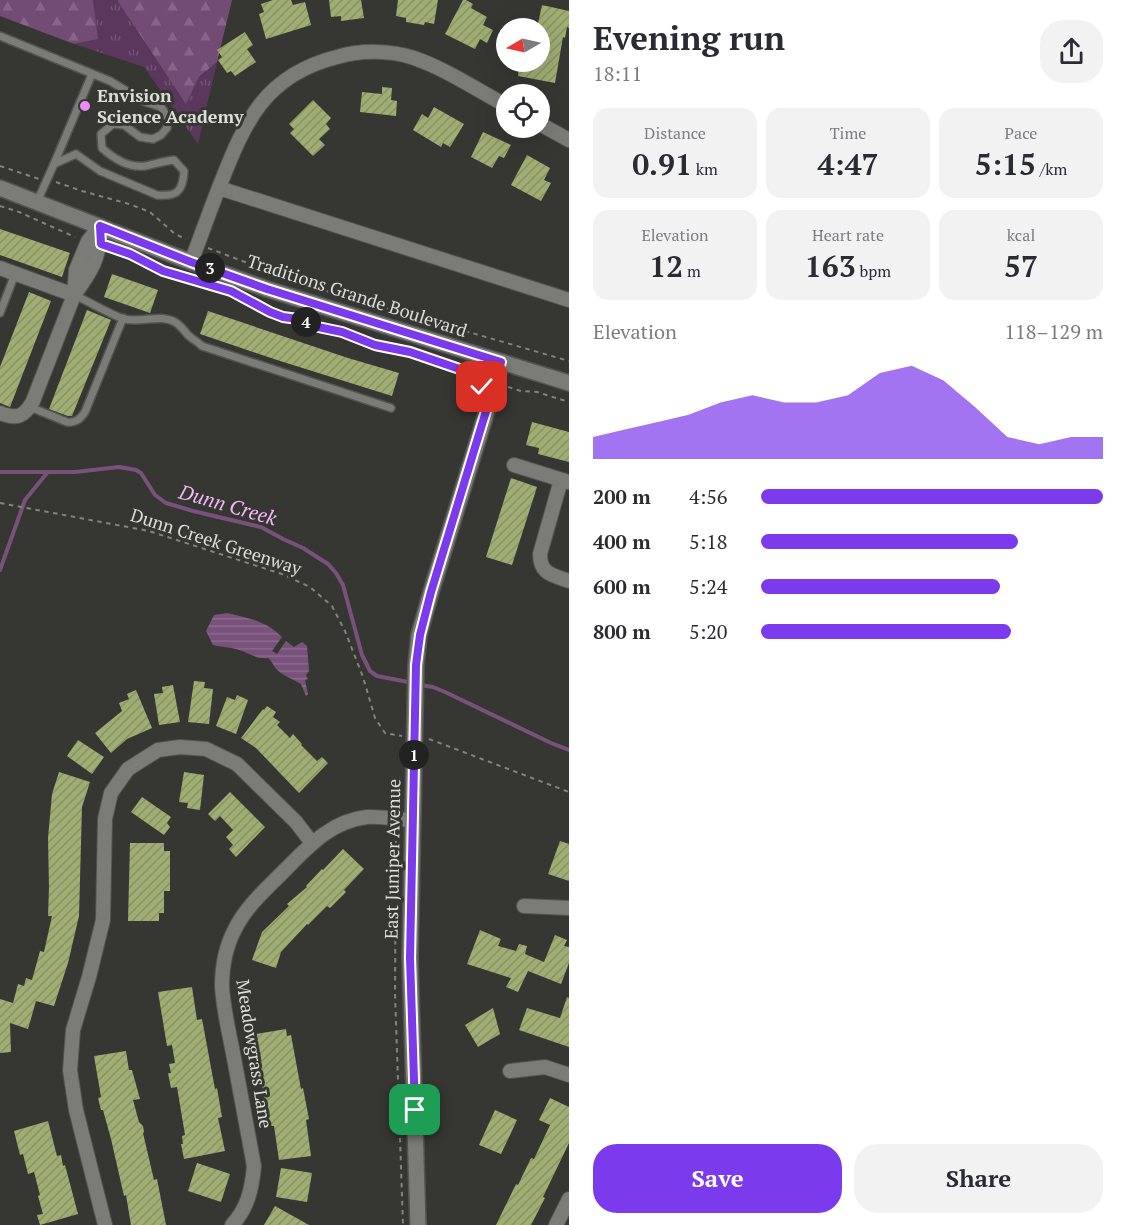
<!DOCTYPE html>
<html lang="en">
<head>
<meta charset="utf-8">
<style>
  :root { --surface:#fff; --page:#f2f2f3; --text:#2b2b33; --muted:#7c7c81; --accent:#7c3aed }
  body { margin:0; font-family:"PT Serif",serif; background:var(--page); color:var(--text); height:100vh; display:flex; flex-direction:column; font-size:22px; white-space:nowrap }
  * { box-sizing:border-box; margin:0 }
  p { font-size:20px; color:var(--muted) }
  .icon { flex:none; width:33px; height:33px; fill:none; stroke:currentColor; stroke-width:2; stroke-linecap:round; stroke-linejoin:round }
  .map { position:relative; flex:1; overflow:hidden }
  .side { display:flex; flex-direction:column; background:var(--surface); width:558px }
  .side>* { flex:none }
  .needle { width:39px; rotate:261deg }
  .buttons { position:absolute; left:496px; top:18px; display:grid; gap:12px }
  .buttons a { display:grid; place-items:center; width:54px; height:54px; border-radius:50%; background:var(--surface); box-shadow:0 6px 24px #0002; font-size:30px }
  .pin { position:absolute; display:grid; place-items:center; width:51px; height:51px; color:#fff; margin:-26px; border-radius:12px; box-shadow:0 3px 9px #0006 }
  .km { position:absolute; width:30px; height:30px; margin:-15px; border-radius:50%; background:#222; color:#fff; font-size:16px; line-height:30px; text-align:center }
  .round { display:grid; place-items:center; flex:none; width:63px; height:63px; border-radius:24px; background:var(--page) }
  .summary { display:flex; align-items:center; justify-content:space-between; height:102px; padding:0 24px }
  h1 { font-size:33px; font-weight:700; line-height:45px }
  .metrics { display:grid; grid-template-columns:repeat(3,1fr); gap:9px; height:102px; padding:6px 24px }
  .metrics div { display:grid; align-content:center; border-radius:15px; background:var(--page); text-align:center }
  .metrics b { font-size:30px; font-weight:700 }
  .metrics small { font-size:16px; font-weight:400 }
  .metrics p { font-size:16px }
  .chart { height:168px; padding:12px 24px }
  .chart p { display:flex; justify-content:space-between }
  .chart svg { width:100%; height:108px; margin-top:6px; fill:var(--accent); opacity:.7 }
  .button { display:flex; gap:12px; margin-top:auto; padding:12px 24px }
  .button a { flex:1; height:69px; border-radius:24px; background:var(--accent); color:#fff; font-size:24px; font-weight:700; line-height:69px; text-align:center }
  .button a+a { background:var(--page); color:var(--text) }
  ul { padding:0 24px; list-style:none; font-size:20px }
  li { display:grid; grid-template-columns:96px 72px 1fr; align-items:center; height:45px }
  li i { height:15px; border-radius:8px; background:var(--accent) }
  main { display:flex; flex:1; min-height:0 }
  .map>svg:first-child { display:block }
  .grass { fill:url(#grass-tufts) }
  .forest { fill:url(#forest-firs) }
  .water { fill:url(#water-rules) }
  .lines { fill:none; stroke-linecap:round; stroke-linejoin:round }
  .stream { stroke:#79527c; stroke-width:4 }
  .building { fill:url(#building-hatch) }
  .lane-casing { stroke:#535451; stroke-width:10 }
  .street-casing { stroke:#535451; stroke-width:16 }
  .secondary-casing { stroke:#535451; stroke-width:18 }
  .path { stroke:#838481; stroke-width:2; stroke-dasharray:4.5 4.5; stroke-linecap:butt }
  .lane { stroke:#7b7c77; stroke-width:7 }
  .street { stroke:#7b7c77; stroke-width:14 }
  .secondary { stroke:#7b7c77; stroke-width:15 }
  .route-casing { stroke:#fff; stroke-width:12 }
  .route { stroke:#7c3aed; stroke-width:8 }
  .poi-dot { fill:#ef8bf7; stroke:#363733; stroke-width:2 }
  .labels { text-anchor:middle; stroke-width:6; stroke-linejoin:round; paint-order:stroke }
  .poi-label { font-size:18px; font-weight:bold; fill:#dddedb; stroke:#363733; text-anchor:start }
  .street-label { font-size:18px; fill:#dddedb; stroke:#363733 }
  .water-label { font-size:20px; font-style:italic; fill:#f3b5f7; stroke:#363733 }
</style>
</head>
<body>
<main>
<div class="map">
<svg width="569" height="1225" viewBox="0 0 569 1225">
  <defs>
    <pattern id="grass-tufts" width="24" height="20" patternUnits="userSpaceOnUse" patternTransform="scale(1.5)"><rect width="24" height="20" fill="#5b375e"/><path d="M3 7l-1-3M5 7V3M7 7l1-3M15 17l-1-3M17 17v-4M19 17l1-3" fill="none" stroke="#725474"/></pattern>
    <pattern id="forest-firs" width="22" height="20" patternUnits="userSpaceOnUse" patternTransform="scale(1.5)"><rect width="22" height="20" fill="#734c76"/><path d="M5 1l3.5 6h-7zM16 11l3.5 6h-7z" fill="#866589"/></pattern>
    <pattern id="water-rules" width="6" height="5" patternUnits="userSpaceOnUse" patternTransform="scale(1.5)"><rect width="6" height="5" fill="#79527c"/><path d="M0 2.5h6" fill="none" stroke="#8c6a8e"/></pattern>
    <pattern id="building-hatch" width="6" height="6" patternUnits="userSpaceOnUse" patternTransform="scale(1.5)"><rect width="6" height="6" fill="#9fac72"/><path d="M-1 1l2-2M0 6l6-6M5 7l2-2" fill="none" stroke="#889266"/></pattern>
  </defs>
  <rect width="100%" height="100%" fill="#363733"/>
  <!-- grass -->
  <path class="grass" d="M 93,0 L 117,0 L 186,103 L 199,78 L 217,62 L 198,144 L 144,67 L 74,44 L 97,39 Z"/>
  <!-- forest -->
  <g class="forest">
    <path d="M 0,0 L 93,0 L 98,39 L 74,44 L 0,16 Z"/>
    <path d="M 117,0 L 232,0 L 217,62 L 199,77 L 186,104 Z"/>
  </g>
  <!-- water -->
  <path class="water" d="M 227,613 C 248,618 267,621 282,637 L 272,651 L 277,654 L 286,641 L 294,647 L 302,642 L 307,646 L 309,671 L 306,675 L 308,679 L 305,680 L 308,694 L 306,696 L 301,684 C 293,679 280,675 274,666 C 272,663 271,660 268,658 C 257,660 250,653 239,650 C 231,647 221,647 213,645 L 206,631 L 214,615 Z"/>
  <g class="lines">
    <!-- stream -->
    <g class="stream">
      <path d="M 0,472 L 75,472 L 119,467 L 136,470 L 141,473 L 155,495 L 166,503 L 193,511 L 261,527 L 283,539 L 303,548 L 328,564 L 336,573 L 343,585 L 362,655 L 370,671 L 377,676 L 413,683"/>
      <path d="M 0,570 L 25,500 L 47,473"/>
      <path d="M 420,685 L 433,687 L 445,692 L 551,743 L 569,750"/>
    </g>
  </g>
  <!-- building -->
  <g class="building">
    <path d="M 273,0 L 291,0 L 293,5 L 305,2 L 311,25 L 266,39 L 259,14 L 264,12 L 261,4 Z"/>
    <path d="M 329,0 L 361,0 L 364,18 L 341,21 L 341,16 L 331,17 Z"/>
    <path d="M 398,0 L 438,0 L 434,24 L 425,22 L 424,25 L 406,22 L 406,18 L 396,16 Z"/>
    <path d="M 463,0 L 466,0 L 473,4 L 471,8 L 487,17 L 483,25 L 493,30 L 487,43 L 480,39 L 475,49 L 445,34 Z"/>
    <path d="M 542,5 L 569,11 L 569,28 L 567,27 L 565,38 L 563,37 L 555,83 L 518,76 L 520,62 L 540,62 L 540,28 L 537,28 Z"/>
    <path d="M 245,32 L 253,45 L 247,49 L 256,62 L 235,76 L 231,71 L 227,73 L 218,60 L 222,57 L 217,50 Z"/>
    <path d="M 382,87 L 392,88 L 391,100 L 397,101 L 396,116 L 360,112 L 362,92 L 382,94 Z"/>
    <path d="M 313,100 L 331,118 L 326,124 L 330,129 L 319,139 L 325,145 L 313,156 L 290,133 L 294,129 L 289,124 Z"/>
    <path d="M 434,107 L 464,124 L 450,147 L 443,143 L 441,147 L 413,130 L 422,114 L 428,118 Z"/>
    <path d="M 483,132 L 511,145 L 504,158 L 499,156 L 492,168 L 471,157 Z"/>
    <path d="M 527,155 L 550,168 L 544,180 L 551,183 L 541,201 L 511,185 Z"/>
    <path d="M 0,229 L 70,253 L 62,277 L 0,255 Z"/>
    <path d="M 112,274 L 158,290 L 150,313 L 104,297 Z"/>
    <path d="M 29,292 L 51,301 L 10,407 L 0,403 L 0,367 Z"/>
    <path d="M 87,310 L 111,320 L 72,416 L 68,416 L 49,409 Z"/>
    <path d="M 208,311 L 348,358 L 399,373 L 392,396 L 277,360 L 200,334 Z"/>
    <path d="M 532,422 L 569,432 L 569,462 L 538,454 L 539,448 L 526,445 Z"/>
    <path d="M 511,478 L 537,487 L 512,565 L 486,557 Z"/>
    <path d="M 194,681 L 205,682 L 204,688 L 213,689 L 209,724 L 188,722 Z"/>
    <path d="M 173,685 L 180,722 L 159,725 L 154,694 L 163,693 L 162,687 Z"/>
    <path d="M 136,690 L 152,728 L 127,739 L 111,753 L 95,733 L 122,711 L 119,703 L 129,699 L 127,694 Z"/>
    <path d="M 237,695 L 248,700 L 236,734 L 216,726 L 227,697 L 235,700 Z"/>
    <path d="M 267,706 L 276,712 L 273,717 L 280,722 L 277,725 L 290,738 L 293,734 L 302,744 L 301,745 L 317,761 L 322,757 L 328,763 L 299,793 L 256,748 L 241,738 L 263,709 L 264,710 Z"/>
    <path d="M 78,740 L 104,757 L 92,774 L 67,756 Z"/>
    <path d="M 59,772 L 90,782 L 82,807 L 79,916 L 68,963 L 54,1006 L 36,1001 L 28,1029 L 10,1023 L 11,1052 L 0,1053 L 0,999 L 13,1003 L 18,984 L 24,986 L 26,978 L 32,980 L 40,951 L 44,952 L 52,916 L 48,916 L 49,888 L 48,838 L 52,794 Z"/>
    <path d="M 184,772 L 204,775 L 200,810 L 187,808 L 188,803 L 179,802 Z"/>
    <path d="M 230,792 L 265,827 L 236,857 L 229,849 L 233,845 L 226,837 L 233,830 L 220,816 L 215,821 L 208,814 Z"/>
    <path d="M 142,797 L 171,817 L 167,823 L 170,827 L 164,835 L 131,812 Z"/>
    <path d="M 560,841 L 569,844 L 569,881 L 548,874 Z"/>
    <path d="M 130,843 L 164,843 L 164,851 L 170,851 L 170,891 L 164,891 L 164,913 L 159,913 L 159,921 L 128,921 Z"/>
    <path d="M 343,849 L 364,869 L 344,890 L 346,892 L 330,908 L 327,906 L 308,925 L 307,924 L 281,952 L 276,968 L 252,960 L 262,932 L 289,906 L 287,904 L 307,887 L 306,886 L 322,869 L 323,870 Z"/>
    <path d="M 480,930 L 501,939 L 498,946 L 516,951 L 519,944 L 527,946 L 525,954 L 544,962 L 555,935 L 567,940 L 564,946 L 569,947 L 569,963 L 561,984 L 528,971 L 518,992 L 506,987 L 511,978 L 467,964 Z"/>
    <path d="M 192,987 L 197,1020 L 202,1019 L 215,1089 L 217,1088 L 222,1117 L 218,1118 L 225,1151 L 184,1159 L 181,1144 L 183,1144 L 182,1136 L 185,1135 L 177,1087 L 171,1088 L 168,1073 L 171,1073 L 169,1064 L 175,1063 L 172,1045 L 167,1046 L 158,992 Z"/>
    <path d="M 567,997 L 569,998 L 569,1047 L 519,1030 L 527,1008 L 560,1018 Z"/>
    <path d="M 493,1008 L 500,1034 L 478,1047 L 465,1025 Z"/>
    <path d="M 286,1029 L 287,1036 L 291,1035 L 301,1089 L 303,1088 L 309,1119 L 306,1120 L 311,1156 L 279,1160 L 274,1126 L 270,1126 L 258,1064 L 260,1064 L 256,1034 Z"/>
    <path d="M 126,1051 L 129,1070 L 132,1070 L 140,1099 L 133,1100 L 139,1122 L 143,1126 L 144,1132 L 143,1133 L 154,1180 L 157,1179 L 166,1225 L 131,1225 L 126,1195 L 124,1196 L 111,1139 L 103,1110 L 101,1110 L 98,1098 L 101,1097 L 94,1056 Z"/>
    <path d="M 550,1098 L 569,1107 L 569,1143 L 543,1197 L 545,1198 L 531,1225 L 496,1225 L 516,1184 L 518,1185 L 531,1158 L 534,1159 L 550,1125 L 539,1120 Z"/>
    <path d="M 495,1110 L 517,1120 L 501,1154 L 479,1145 Z"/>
    <path d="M 48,1121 L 57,1156 L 61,1155 L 63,1166 L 65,1165 L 78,1214 L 40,1225 L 37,1215 L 43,1214 L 38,1196 L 40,1195 L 34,1172 L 28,1174 L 23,1154 L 20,1155 L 14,1131 Z"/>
    <path d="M 197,1163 L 230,1174 L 221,1202 L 188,1191 Z"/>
    <path d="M 281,1168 L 312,1173 L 307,1202 L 276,1197 Z"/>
    <path d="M 275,1206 L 309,1225 L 264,1225 Z"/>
  </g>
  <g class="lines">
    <!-- lane casing -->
    <g class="lane-casing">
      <g id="lane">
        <path d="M 0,36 L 110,81 L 145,102 L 161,107 L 168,118 L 167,128 L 161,135 L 153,139 L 140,137 L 124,125 L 113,124 L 101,134 L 102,148 C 114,159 129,168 145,166 C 155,164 164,161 174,160 L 184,171 C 183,191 177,197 157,195 L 100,171 L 76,154 L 54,164 L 37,202"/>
        <path d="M 54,164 L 92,74"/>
        <path d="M 74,295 C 90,302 109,314 124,319 C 141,323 160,314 175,322 C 180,325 184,330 188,335 C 192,339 198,342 202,346 L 391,408"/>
        <path d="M 0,313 L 15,274"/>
        <path d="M 30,407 L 67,422 C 76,423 80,419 85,412 L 123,318"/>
      </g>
    </g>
    <!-- street casing -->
    <g class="street-casing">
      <g id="street">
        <path d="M 540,124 L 569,140"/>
        <path d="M 219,188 L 569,300"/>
        <path d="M 191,262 C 201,236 210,210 220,185 C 245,121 265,75 337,57 C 361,50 390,50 414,58 C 446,69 477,90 507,106"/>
        <path d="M 0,268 L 74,295"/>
        <path d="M 74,295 C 91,272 101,257 100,226"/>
        <path d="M 0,413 C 17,420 25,416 33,401 L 74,295 L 76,270 L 88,241 L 100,226"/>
        <path d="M 514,465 L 569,482"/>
        <path d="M 561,480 L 540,554 C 540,574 552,575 569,581"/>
        <path d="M 524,906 L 569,908"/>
        <path d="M 510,1071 L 545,1067 L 569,1075"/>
        <path d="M 105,1225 L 76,1110 L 70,1070 L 73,1030 L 89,977 L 103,920 L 105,819 L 111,793 L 128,769 L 158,750 L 180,747 L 206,749 L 237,764 L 296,822 L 312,843"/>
        <path d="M 232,1225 C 248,1208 252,1188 254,1166 C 247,1128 240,1091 233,1053 C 229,1032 223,1008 222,986 C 222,966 226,946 235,929 C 246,907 265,890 282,873 C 307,848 330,821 367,817 C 381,816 398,820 413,820"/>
        <path d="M 556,1225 L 569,1199"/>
      </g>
    </g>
    <!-- secondary casing -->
    <g class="secondary-casing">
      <g id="secondary">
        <path d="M 0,188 L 191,262 L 267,289 L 569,383"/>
        <path d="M 418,1225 L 410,958 L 416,665 L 419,635 L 431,592 L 502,362"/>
      </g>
    </g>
    <!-- path -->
    <g class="path">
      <path d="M 0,166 L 39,179"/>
      <path d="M 56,182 L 82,191 L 129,204 L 150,212 L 175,234 L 186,239"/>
      <path d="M 0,206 L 19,212 L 75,237"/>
      <path d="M 208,248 L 282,276 L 323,290 L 569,361"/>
      <path d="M 132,255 L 163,271 L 213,285"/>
      <path d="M 233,292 L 270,312 L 283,317 L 298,319 L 318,327 L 342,332 L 375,345 L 410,352 L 477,375 L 482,381"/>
      <path d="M 508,387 L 521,391 L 537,392 L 569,402"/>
      <path d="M 0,503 L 149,531 L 282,574 L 310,587 L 332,606 L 345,631 L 363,677 L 375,718 L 385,733 L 402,736"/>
      <path d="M 429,739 L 569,792"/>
      <path d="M 397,806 L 399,792"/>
      <path d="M 396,832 L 395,994 L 403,1225"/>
    </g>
    <!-- lane -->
    <use href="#lane" class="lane"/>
    <!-- street -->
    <use href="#street" class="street"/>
    <!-- secondary -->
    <use href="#secondary" class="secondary"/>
  </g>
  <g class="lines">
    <!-- route casing -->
    <g class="route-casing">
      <path id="route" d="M 415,1110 L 410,958 L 416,665 L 420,635 L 431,592 L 501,362 L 267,289 L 191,262 L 100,226 L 101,244 L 130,254 L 163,271 L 231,291 L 270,312 L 283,317 L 298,319 L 318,327 L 342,332 L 375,345 L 410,352 L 477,375 L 482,380 L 482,387"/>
    </g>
    <!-- route -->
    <use href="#route" class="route"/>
  </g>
  <!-- markers -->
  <circle class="poi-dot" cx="85" cy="106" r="6"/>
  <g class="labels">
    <!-- poi labels -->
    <g class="poi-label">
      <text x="97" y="102">Envision<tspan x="97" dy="21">Science Academy</tspan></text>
    </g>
    <!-- street labels -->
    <g class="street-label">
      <text transform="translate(357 296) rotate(18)" y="6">Traditions Grande Boulevard</text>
      <text transform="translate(216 542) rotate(18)" y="6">Dunn Creek Greenway</text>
      <text transform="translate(393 859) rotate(-89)" y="6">East Juniper Avenue</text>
      <text transform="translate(254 1054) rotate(81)" y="6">Meadowgrass Lane</text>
    </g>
    <!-- water labels -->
    <g class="water-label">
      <text transform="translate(228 505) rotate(16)" y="7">Dunn Creek</text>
    </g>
  </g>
</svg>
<div class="buttons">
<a><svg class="needle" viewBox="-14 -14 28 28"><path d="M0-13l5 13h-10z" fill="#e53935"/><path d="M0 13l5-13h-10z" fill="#7c7c81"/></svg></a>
<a><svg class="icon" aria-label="locate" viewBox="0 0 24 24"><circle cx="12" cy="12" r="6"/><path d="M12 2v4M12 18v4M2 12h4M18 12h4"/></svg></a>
</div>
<div class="pin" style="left:415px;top:1110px;background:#1e9e55"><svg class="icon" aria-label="arrive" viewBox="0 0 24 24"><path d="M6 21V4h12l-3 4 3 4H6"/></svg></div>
<div class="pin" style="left:482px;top:387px;background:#d93025"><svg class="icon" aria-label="check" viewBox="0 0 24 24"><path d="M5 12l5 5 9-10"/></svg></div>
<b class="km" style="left:414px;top:755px">1</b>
<b class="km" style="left:210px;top:268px">3</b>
<b class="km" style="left:306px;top:322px">4</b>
</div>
<section class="side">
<div class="summary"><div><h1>Evening run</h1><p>18:11</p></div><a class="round"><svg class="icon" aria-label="share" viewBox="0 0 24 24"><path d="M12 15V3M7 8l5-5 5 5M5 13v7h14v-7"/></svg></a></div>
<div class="metrics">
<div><p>Distance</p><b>0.91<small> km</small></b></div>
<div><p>Time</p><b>4:47</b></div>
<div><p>Pace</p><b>5:15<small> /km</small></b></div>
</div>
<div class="metrics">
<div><p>Elevation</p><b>12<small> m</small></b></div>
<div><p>Heart rate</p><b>163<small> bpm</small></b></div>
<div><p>kcal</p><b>57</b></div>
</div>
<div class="chart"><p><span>Elevation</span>118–129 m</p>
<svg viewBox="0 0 160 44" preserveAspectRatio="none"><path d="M0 44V35L10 32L20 29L30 26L40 21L50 18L60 21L70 21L80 18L90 9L100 6L110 12L120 23L130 35L140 38L150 35L160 35V44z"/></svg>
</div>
<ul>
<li><b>200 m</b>4:56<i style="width:100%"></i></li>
<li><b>400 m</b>5:18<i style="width:75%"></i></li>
<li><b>600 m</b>5:24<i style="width:70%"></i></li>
<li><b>800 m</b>5:20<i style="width:73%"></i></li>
</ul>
<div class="button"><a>Save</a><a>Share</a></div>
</section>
</main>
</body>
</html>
